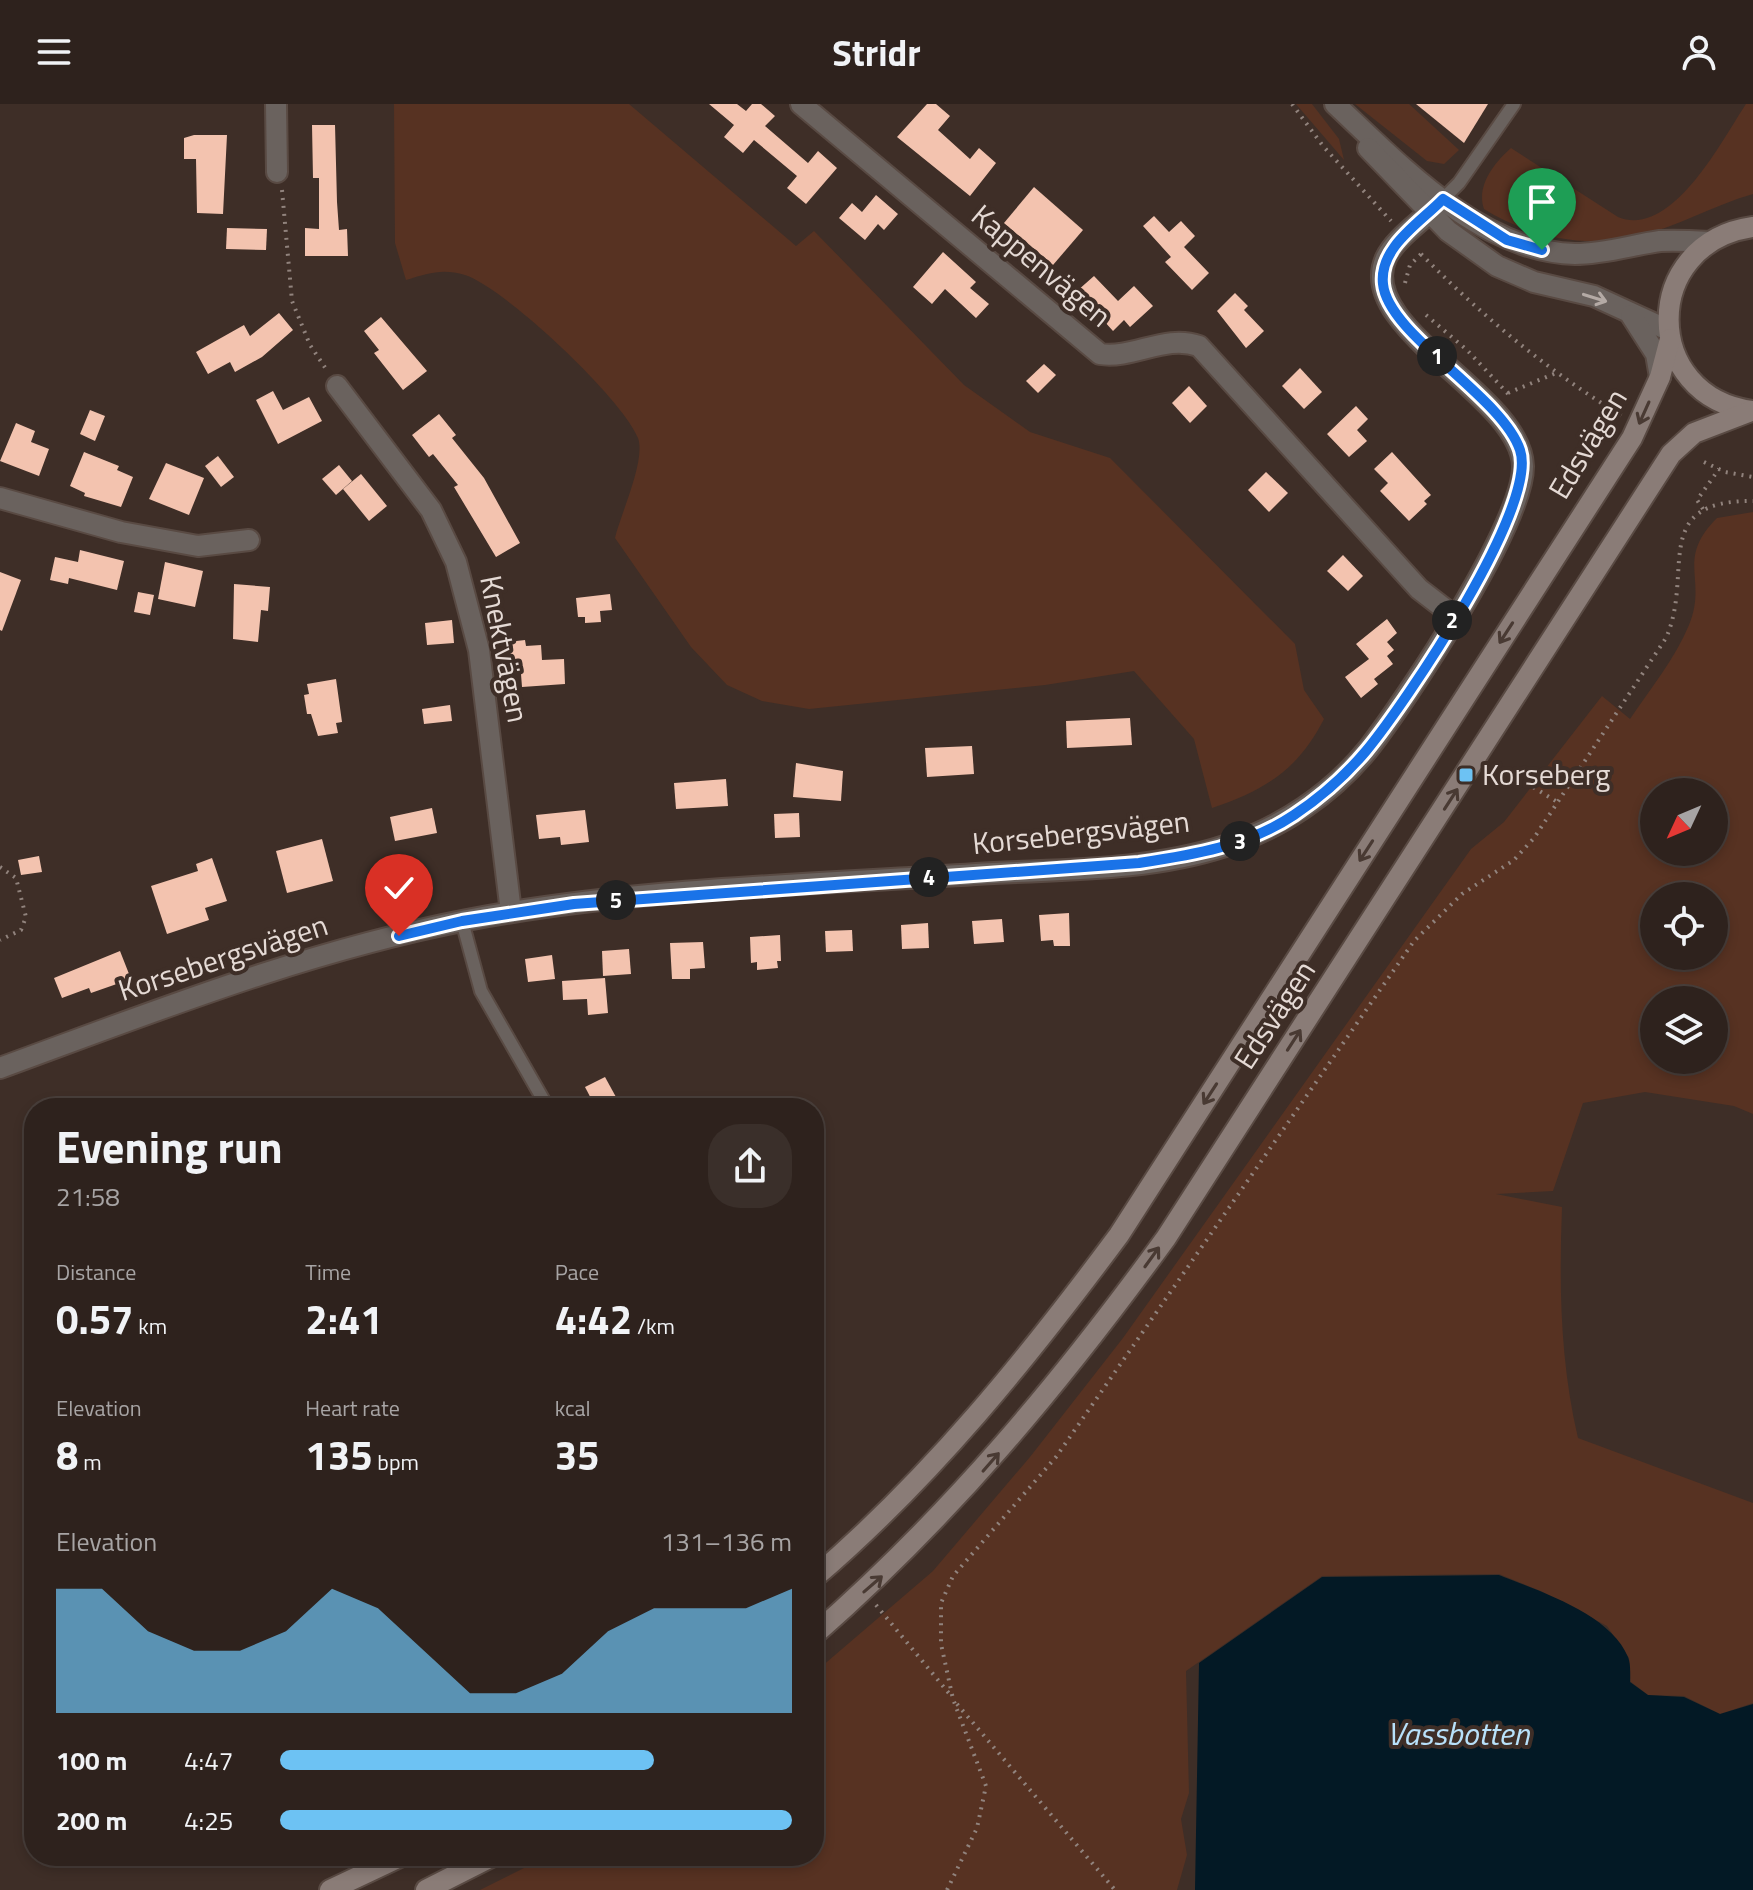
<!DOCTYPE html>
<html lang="en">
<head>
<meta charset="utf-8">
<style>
  :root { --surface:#2e221d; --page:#3a2f2a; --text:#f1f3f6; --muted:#a7a4a4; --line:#493f3b; --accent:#6dc2f3 }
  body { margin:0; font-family:"Titillium Web",sans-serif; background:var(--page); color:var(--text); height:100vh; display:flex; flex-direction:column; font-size:30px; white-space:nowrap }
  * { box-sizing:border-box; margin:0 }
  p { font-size:26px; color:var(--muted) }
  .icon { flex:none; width:44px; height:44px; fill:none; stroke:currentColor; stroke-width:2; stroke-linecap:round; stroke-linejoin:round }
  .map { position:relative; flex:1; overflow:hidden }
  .side { position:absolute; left:24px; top:994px; width:800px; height:768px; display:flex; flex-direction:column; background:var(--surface); border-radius:32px; box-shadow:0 4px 12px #0003,0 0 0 2px var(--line) }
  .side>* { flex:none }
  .needle { width:52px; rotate:226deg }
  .fabs { position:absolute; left:1640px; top:674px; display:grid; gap:16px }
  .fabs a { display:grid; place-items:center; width:88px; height:88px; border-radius:50%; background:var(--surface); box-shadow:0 4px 12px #0003,0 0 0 2px var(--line); font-size:40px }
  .pin { position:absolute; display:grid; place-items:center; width:68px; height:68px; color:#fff; margin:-82px -34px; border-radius:50% 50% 50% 0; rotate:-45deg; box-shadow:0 0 8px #0007 }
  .pin .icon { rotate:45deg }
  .km { position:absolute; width:40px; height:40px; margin:-20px; border-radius:50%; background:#222; color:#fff; font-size:22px; line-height:40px; text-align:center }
  .round { display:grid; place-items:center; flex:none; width:84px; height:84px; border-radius:32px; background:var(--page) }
  .headline { display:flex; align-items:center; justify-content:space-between; height:136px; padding:0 32px }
  h1 { font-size:44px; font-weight:700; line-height:60px }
  .figures { display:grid; grid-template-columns:repeat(3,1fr); gap:12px; height:136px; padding:8px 32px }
  .figures div { display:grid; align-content:center }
  .figures b { font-size:40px; font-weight:700 }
  .figures small { font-size:22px; font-weight:400 }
  .figures p { font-size:22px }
  .chart { height:224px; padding:16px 32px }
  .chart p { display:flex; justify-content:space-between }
  .chart svg { width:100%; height:144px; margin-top:8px; fill:var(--accent); opacity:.7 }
  ul { padding:0 32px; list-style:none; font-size:26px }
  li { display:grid; grid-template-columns:128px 96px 1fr; align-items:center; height:60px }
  li i { height:20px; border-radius:10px; background:var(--accent) }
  header { display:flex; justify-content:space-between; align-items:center; height:104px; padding:0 32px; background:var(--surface); font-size:36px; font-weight:700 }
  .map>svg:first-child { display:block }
  .green { fill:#573222; fill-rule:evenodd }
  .water { fill:#031925 }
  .building { fill:#f3c3af }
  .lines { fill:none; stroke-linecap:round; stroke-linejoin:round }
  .service-casing { stroke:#594a43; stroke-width:16 }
  .minor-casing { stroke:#594a43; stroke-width:24 }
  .tertiary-casing { stroke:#594a43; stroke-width:24 }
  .secondary-casing { stroke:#594a43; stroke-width:24 }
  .path { stroke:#91837d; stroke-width:4; stroke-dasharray:2 6; stroke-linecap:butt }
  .service { stroke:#6a625e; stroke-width:12 }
  .minor { stroke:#6a625e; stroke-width:20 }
  .tertiary { stroke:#6a625e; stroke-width:20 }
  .secondary { stroke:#8a7c77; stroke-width:20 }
  .oneway { stroke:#b4aaa5 }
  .oneway2 { stroke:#493a33 }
  .route-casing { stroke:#fff; stroke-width:16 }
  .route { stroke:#1a73e8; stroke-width:10 }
  .poi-dot { fill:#6dc2f3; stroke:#3e2e27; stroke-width:3 }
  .labels { text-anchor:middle; stroke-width:8; stroke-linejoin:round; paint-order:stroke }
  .street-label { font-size:30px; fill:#e5dad5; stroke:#3e2e27 }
  .poi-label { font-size:30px; fill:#e5dad5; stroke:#3e2e27; text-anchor:start }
  .water-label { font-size:32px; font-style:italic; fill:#b8e1fa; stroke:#3e2e27 }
</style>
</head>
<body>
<header><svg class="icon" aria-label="menu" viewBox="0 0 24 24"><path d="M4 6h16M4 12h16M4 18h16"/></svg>Stridr<svg class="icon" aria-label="person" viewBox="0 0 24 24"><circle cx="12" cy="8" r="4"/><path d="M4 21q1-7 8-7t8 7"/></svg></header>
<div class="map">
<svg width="1753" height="1786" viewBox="0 0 1753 1786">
  <rect width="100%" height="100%" fill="#3e2e27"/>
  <!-- green -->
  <g class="green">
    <path d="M 394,0 L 629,0 L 796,142 L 814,127 L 964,281 L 1030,328 L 1110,354 L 1295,540 L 1304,586 L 1324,615 C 1298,666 1265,686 1212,704 L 1194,635 L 1134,567 L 1045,581 L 809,605 L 762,597 L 727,581 L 691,543 L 615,434 C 621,409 646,356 638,334 C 623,295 505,184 465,171 C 443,164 428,169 406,176 L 395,139 Z"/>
    <path d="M 1296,0 L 1312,0 L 1339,35 L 1344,56 Z"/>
    <path d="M 1355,0 L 1409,0 L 1459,46 L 1444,60 L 1427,57 Z"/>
    <path d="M 1746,0 L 1753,0 L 1753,90 C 1714,101 1677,123 1638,132 C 1585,145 1529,133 1484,105 C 1476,82 1494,59 1511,44 L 1618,113 C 1672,135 1722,36 1746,0 Z"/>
    <path d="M 1753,408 L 1753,1010 L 1734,1002 L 1645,988 L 1583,999 L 1553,1087 L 1496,1090 L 1562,1103 C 1559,1181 1560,1257 1578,1334 L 1753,1399 L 1753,1599 L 1720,1610 L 1684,1592 L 1648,1591 L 1631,1578 L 1629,1554 L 1607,1522 L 1543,1488 L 1499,1470 L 1322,1472 L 1186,1567 L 1189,1689 L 1181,1715 L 1187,1751 L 1177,1786 L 480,1786 L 548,1752 L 814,1752 L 814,1569 L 933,1467 L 1030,1353 L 1123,1234 L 1471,745 L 1504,718 L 1602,592 L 1630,615 C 1650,585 1675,555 1689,521 C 1708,475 1675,456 1717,414 ZM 1654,688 L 1714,688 L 1714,748 L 1654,748 ZM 1654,792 L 1714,792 L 1714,852 L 1654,852 ZM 1714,896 L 1714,956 L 1654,956 L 1654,896 Z"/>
  </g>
  <!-- water -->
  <path class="water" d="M 1499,1471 C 1539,1487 1611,1510 1628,1553 C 1631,1560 1630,1571 1630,1578 L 1648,1591 L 1684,1593 L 1720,1610 L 1753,1600 L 1753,1786 L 1195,1786 L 1199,1559 L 1322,1473 Z"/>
  <!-- building -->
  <g class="building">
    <path d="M 709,0 L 737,0 L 746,7 L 752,0 L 761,0 L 775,12 L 765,22 L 808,59 L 818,47 L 837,64 L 806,100 L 787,84 L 797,72 L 754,36 L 743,49 L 724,33 L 734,21 Z"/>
    <path d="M 927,0 L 936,0 L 950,12 L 938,26 L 970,55 L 979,44 L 996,59 L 970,92 L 897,33 Z"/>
    <path d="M 1416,0 L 1488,0 L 1464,39 Z"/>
    <path d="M 312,21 L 335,21 L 337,98 L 339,126 L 347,125 L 348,152 L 305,152 L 305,124 L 319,125 L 319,74 L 313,74 Z"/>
    <path d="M 194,31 L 227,31 L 223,110 L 197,109 L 196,55 L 184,55 L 184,34 Z"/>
    <path d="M 1034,83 L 1083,126 L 1053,161 L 1004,119 Z"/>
    <path d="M 876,91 L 898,110 L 884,126 L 878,120 L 865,136 L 839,114 L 852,99 L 862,108 Z"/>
    <path d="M 1154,112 L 1169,128 L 1181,117 L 1195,132 L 1184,143 L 1209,169 L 1192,186 L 1165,158 L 1171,153 L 1143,122 Z"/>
    <path d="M 227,124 L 267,125 L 266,146 L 226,145 Z"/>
    <path d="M 943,148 L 976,178 L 970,184 L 989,200 L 976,214 L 945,185 L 932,200 L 913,183 Z"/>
    <path d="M 1094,172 L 1118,197 L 1134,182 L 1153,202 L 1130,223 L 1124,216 L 1113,227 L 1077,187 Z"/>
    <path d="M 1235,189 L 1248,202 L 1244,206 L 1264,227 L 1246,244 L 1217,207 Z"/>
    <path d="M 279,209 L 293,226 L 262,253 L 235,268 L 230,258 L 208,270 L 196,248 L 244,221 L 250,232 Z"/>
    <path d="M 381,213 L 427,267 L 403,286 L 374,249 L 379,246 L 364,227 Z"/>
    <path d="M 1044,260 L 1056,271 L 1038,289 L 1026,277 Z"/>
    <path d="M 1300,264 L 1322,288 L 1304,305 L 1282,282 Z"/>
    <path d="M 1189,282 L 1207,302 L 1190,319 L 1172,299 Z"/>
    <path d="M 273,287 L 283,306 L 309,293 L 322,317 L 278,340 L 256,296 Z"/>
    <path d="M 1356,302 L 1368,315 L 1357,326 L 1367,337 L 1349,353 L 1327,330 Z"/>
    <path d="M 90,306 L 105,312 L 95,337 L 80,330 Z"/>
    <path d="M 439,310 L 456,331 L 452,334 L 484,374 L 520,439 L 496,453 L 454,383 L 458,381 L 433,350 L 429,353 L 412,331 Z"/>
    <path d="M 16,319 L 35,327 L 31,338 L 49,345 L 39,372 L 0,357 Z"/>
    <path d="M 84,348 L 119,362 L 117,366 L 133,373 L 121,403 L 84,392 L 85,389 L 70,382 Z"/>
    <path d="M 1392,348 L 1431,391 L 1424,397 L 1427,400 L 1409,417 L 1380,387 L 1388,379 L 1374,365 Z"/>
    <path d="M 218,352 L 234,373 L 221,383 L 205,362 Z"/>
    <path d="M 166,359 L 204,374 L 189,411 L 149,395 Z"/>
    <path d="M 339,361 L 352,377 L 336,391 L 322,375 Z"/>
    <path d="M 1266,368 L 1288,389 L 1269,408 L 1248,386 Z"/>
    <path d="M 361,370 L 387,402 L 369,417 L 343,385 Z"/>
    <path d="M 80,446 L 124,457 L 117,486 L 69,474 L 68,480 L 50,476 L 55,453 L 78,458 Z"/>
    <path d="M 1343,451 L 1363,472 L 1348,487 L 1327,467 Z"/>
    <path d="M 165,458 L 203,467 L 195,503 L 158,495 Z"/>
    <path d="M 0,468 L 21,476 L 2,527 L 0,526 Z"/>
    <path d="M 234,480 L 270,483 L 268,507 L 261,506 L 258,538 L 233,535 Z"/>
    <path d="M 138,488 L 154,491 L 150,511 L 134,508 Z"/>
    <path d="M 610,490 L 612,506 L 600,507 L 601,518 L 585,519 L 585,513 L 578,513 L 576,494 Z"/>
    <path d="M 1387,515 L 1397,529 L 1387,538 L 1394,546 L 1387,552 L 1393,560 L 1374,575 L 1378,580 L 1361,594 L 1345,573 L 1369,555 L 1356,540 Z"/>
    <path d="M 452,516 L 454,539 L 427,541 L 425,519 Z"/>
    <path d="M 525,536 L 526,542 L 541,541 L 542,556 L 564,555 L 565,580 L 522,583 L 520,557 L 508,558 L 507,538 Z"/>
    <path d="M 336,575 L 342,618 L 336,619 L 338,629 L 318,632 L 311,610 L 307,610 L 304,591 L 309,590 L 307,580 Z"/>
    <path d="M 450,601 L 452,617 L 424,620 L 422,605 Z"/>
    <path d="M 1130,614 L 1132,641 L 1067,644 L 1066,617 Z"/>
    <path d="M 972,642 L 974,670 L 927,673 L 925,644 Z"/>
    <path d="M 796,659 L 843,667 L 841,697 L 793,693 Z"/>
    <path d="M 726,675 L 728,702 L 676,705 L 674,679 Z"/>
    <path d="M 432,704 L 437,729 L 395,737 L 390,713 Z"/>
    <path d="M 585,706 L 589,738 L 561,741 L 560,733 L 539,735 L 536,711 Z"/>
    <path d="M 799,709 L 800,733 L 775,734 L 774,710 Z"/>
    <path d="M 322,735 L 333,777 L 287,789 L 276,747 Z"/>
    <path d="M 39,752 L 42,768 L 21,771 L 18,756 Z"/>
    <path d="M 212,754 L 227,797 L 205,804 L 209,816 L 167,830 L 151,782 L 198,767 L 196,760 Z"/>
    <path d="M 1069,809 L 1070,842 L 1054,842 L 1053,836 L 1041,837 L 1039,811 Z"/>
    <path d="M 1002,815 L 1004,838 L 974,840 L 972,817 Z"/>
    <path d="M 928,819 L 929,844 L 902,845 L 901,821 Z"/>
    <path d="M 852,826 L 853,847 L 826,848 L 825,827 Z"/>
    <path d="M 780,831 L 781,857 L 777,857 L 778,864 L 757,866 L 757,858 L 751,859 L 750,833 Z"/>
    <path d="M 703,838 L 705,864 L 690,865 L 690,875 L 672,875 L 670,839 Z"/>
    <path d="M 629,845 L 631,870 L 603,872 L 602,847 Z"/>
    <path d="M 120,847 L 131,875 L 91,889 L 89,884 L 62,894 L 54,874 Z"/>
    <path d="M 552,851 L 555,875 L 528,878 L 525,855 Z"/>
    <path d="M 605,874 L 608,909 L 588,911 L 587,895 L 563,896 L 562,877 Z"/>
    <path d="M 605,973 L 622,1004 L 596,1004 L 585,983 Z"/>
  </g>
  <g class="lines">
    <!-- service casing -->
    <g class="service-casing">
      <g id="service">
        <path d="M 1440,98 L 1459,79 L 1514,0"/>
        <path d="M 462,817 L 481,887 L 548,1004"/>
      </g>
    </g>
    <!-- minor casing -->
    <g class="minor-casing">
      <g id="minor">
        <path d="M 276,0 L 277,68"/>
        <path d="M 801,0 L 1100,250 C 1134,255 1165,230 1199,242 L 1419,485 L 1454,512"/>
        <path d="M 337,282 L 431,406 L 456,458 L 479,546 L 511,808"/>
        <path d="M 0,394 L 121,428 L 198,442 L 249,436"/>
        <path d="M 0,964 C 153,908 306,847 467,816 C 634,784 807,781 976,770 C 1057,765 1146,768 1225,742 C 1281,724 1332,690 1369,644 C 1407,595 1524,419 1523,362 C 1521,291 1354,224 1386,154 C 1394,137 1415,122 1429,109"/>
      </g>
    </g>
    <!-- tertiary casing -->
    <g class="tertiary-casing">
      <g id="tertiary">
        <path d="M 1335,0 C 1400,61 1481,148 1575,150 C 1604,150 1632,141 1660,137 C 1676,136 1693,137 1710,138"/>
        <path d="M 1368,44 L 1448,127 L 1497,162 L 1534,178 L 1594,192 L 1668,226"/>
        <path d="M 1631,211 L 1656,250 L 1660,273"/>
      </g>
    </g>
    <!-- secondary casing -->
    <g class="secondary-casing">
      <g id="secondary">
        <path d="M 1753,123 C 1640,139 1641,293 1753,307"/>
        <path d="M 814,1474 C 932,1373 1027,1255 1119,1131 L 1632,334 L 1660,273 L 1670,235"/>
        <path d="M 814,1531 C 951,1411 1059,1281 1166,1134 L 1671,350 L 1694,329 L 1751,307"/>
        <path d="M 330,1786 L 402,1752"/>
        <path d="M 426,1786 L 493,1752"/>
      </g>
    </g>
    <!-- path -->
    <g class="path">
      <path d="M 1292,0 L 1323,42 L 1391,117"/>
      <path d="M 282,86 L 292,197 L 310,241 L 328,268"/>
      <path d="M 1421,150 C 1483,213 1547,266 1622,312"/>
      <path d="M 1405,179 L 1410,161 L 1421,150"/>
      <path d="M 1426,211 L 1467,246 L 1512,294"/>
      <path d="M 1508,289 L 1556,269"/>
      <path d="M 1704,358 L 1725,368 L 1753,373"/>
      <path d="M 1703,405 L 1697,396 L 1719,365"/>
      <path d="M 1499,669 L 1505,666 L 1559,699"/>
      <path d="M 0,763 L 16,774 L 26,813 L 21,826 L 0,836"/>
      <path d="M 876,1501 L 952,1593"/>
      <path d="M 957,1600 L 1115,1786"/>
      <path d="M 947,1786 L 977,1724 L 986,1682 L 953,1595 L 941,1540 L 941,1499 L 953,1472 L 1056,1353 L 1414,837 L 1462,790 L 1514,756 L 1534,734 L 1666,534 C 1695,469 1648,396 1753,397"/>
    </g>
    <!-- service -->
    <use href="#service" class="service"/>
    <!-- minor -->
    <use href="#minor" class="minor"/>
    <!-- tertiary -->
    <use href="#tertiary" class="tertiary"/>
    <!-- secondary -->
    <use href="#secondary" class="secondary"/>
  </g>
  <!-- one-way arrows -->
  <defs><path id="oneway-shaft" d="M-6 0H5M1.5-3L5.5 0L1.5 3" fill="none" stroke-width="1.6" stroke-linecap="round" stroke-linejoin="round" transform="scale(2)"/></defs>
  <use class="oneway" href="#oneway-shaft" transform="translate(1595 194) rotate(17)"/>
  <g class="oneway2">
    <use href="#oneway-shaft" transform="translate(1644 309) rotate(114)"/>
    <use href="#oneway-shaft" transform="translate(1506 529) rotate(123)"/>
    <use href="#oneway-shaft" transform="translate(1451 695) rotate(-57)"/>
    <use href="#oneway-shaft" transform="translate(1366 747) rotate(123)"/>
    <use href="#oneway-shaft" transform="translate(1294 936) rotate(-57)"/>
    <use href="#oneway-shaft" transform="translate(1210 990) rotate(123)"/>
    <use href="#oneway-shaft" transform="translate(1152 1153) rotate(-54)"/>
    <use href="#oneway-shaft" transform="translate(991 1358) rotate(-49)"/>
    <use href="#oneway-shaft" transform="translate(873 1480) rotate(-41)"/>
  </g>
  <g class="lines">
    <!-- route casing -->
    <g class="route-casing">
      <path id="route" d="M 399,832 L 462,817 L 574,800 L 1139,759 C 1192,751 1248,742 1294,711 C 1321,693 1345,672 1366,647 C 1405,600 1539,402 1520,346 C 1502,292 1388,231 1383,180 C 1379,143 1420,119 1443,95 L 1507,136 L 1542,146"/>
    </g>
    <!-- route -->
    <use href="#route" class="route"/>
  </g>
  <!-- markers -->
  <rect class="poi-dot" x="1458" y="663" width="16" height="16" rx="4"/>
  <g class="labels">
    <!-- street labels -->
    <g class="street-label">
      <text transform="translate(1041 162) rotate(40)" y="10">Kappenvägen</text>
      <text transform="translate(1588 340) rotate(-59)" y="10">Edsvägen</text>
      <text transform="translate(504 545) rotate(79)" y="10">Knektvägen</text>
      <text transform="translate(1081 729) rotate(-6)" y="10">Korsebergsvägen</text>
      <text transform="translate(223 854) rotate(-18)" y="10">Korsebergsvägen</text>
      <text transform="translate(1275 911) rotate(-57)" y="10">Edsvägen</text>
    </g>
    <!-- poi labels -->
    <g class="poi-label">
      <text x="1482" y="681">Korseberg</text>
    </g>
    <!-- water labels -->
    <g class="water-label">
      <text x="1458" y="1641">Vassbotten</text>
    </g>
  </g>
</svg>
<div class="fabs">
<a><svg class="needle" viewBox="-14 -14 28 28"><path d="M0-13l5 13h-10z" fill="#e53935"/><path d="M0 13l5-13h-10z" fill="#a7a4a4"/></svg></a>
<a><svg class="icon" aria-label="locate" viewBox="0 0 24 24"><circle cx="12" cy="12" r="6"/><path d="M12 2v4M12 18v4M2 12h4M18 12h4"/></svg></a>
<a><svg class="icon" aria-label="layers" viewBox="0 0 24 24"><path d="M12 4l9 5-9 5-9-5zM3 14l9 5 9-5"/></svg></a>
</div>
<div class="pin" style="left:1542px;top:146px;background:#1e9e55"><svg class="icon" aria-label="arrive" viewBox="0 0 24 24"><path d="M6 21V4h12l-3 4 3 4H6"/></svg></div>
<div class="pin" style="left:399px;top:832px;background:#d93025"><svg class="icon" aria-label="check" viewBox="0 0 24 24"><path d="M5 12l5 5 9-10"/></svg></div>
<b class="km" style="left:1437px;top:252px">1</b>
<b class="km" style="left:1452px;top:516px">2</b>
<b class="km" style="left:1240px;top:737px">3</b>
<b class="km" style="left:929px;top:773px">4</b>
<b class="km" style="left:616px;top:796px">5</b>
<section class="side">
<div class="headline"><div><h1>Evening run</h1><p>21:58</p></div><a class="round"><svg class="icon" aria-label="share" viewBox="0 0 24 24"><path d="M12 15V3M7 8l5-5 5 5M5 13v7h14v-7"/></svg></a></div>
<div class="figures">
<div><p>Distance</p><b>0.57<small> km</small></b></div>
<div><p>Time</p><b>2:41</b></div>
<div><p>Pace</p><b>4:42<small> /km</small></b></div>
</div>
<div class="figures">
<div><p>Elevation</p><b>8<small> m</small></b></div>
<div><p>Heart rate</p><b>135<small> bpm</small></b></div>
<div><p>kcal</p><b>35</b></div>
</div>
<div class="chart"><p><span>Elevation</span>131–136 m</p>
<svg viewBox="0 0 160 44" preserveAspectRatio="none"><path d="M0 44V6L10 6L20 19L30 25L40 25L50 19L60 6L70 12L80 25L90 38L100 38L110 32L120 19L130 12L140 12L150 12L160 6V44z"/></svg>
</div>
<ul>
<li><b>100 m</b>4:47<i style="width:73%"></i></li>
<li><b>200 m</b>4:25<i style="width:100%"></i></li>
</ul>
</section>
</div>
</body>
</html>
